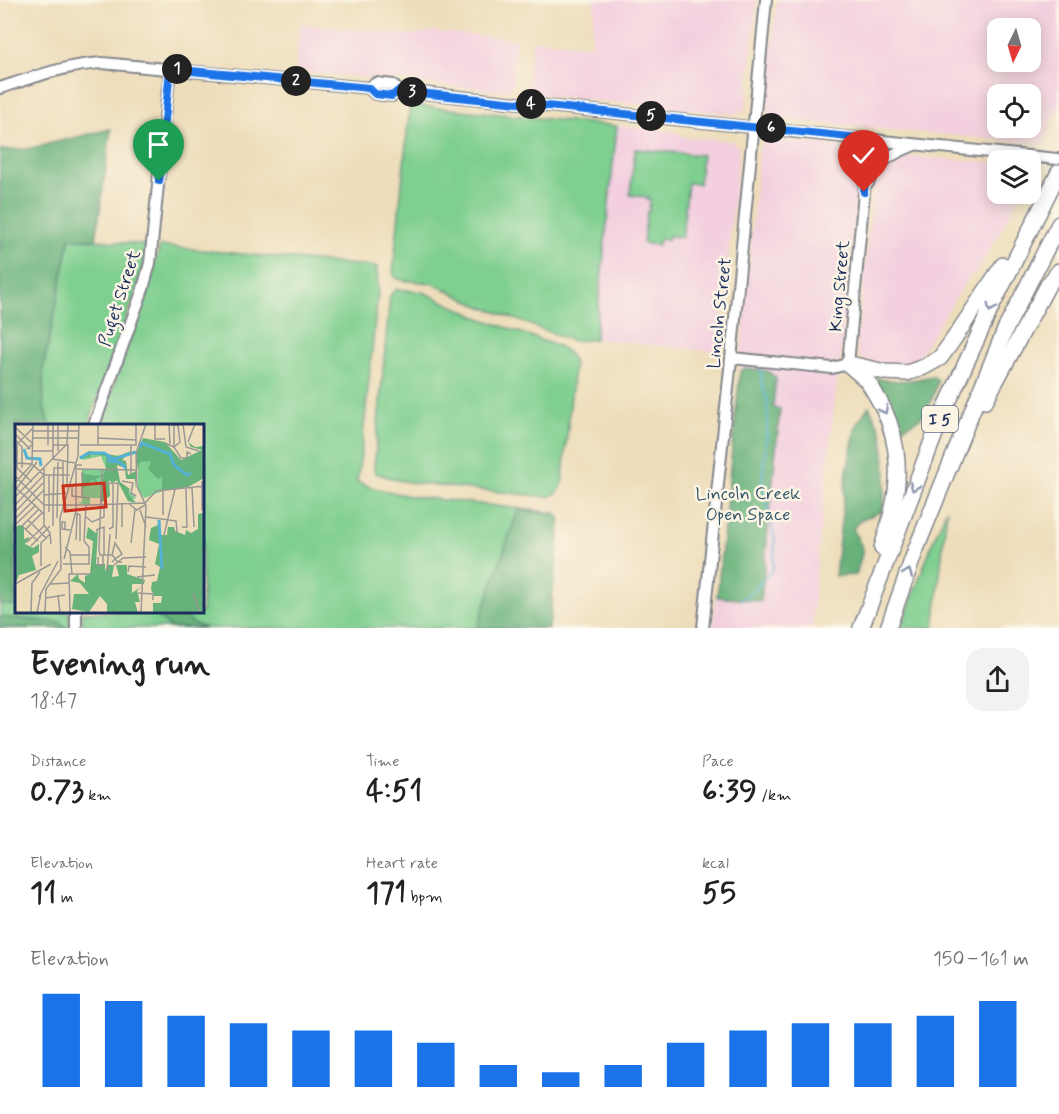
<!DOCTYPE html>
<html lang="en">
<head>
<meta charset="utf-8">
<style>
  :root { --surface:#fff; --page:#f2f2f2; --text:#222; --muted:#767676; --accent:#1a73e8 }
  body { margin:0; font-family:Mynerve,sans-serif; background:var(--page); color:var(--text); height:100vh; display:flex; flex-direction:column; font-size:22px; white-space:nowrap }
  * { box-sizing:border-box; margin:0 }
  p { font-size:20px; color:var(--muted) }
  .icon { flex:none; width:33px; height:33px; fill:none; stroke:currentColor; stroke-width:2; stroke-linecap:round; stroke-linejoin:round }
  .map { position:relative; height:628px; overflow:hidden }
  .panel { display:flex; flex-direction:column; background:var(--surface); flex:1 }
  .panel>* { flex:none }
  .needle { width:39px; rotate:185deg }
  .fabs { position:absolute; left:987px; top:18px; display:grid; gap:12px }
  .fabs a { display:grid; place-items:center; width:54px; height:54px; border-radius:12px; background:var(--surface); box-shadow:0 3px 15px #0003; font-size:30px }
  .pin { position:absolute; display:grid; place-items:center; width:51px; height:51px; color:#fff; margin:-62px -26px; border-radius:50% 50% 50% 0; rotate:-45deg; box-shadow:0 0 6px #0007 }
  .pin .icon { rotate:45deg }
  .km { position:absolute; width:30px; height:30px; margin:-15px; border-radius:50%; background:#222; color:#fff; font-size:16px; line-height:30px; text-align:center }
  .round { display:grid; place-items:center; flex:none; width:63px; height:63px; border-radius:18px; background:var(--page) }
  .headline { display:flex; align-items:center; justify-content:space-between; height:102px; padding:0 30px }
  h1 { font-size:33px; font-weight:800; line-height:45px }
  .metrics { display:grid; grid-template-columns:repeat(3,1fr); gap:9px; height:102px; padding:6px 30px }
  .metrics div { display:grid; align-content:center }
  .metrics b { font-size:30px; font-weight:800 }
  .metrics small { font-size:16px; font-weight:400 }
  .metrics p { font-size:16px }
  .chart { height:168px; padding:12px 30px }
  .chart p { display:flex; justify-content:space-between }
  .chart svg { width:100%; height:108px; margin-top:6px; stroke:var(--accent); stroke-width:6 }
  .map>svg:first-child { display:block }
  .built { fill:#f3cfdf; fill-rule:evenodd }
  .green { fill:#7fcf90; stroke:#4d7f77; stroke-width:1.5 }
  .forest { fill:#67b27a; stroke:#41706c; stroke-width:1.5 }
  .lines { fill:none; stroke-linecap:round; stroke-linejoin:round }
  .stream { stroke:#55b1d3; stroke-width:2 }
  .secondary-casing { stroke:#84868c; stroke-width:14 }
  .highway-casing { stroke:#84868c; stroke-width:18 }
  .secondary { stroke:#fff; stroke-width:10 }
  .highway { stroke:#fff; stroke-width:15 }
  .oneway { stroke:#8d97ae }
  .route-casing { stroke:#fff; stroke-width:12 }
  .route { stroke:#1a73e8; stroke-width:8 }
  .labels { text-anchor:middle; stroke-width:5; stroke-linejoin:round; paint-order:stroke }
  .shield { fill:#fcf5e5; stroke:#5e6a86; stroke-width:1.5 }
  .shield-label { font-size:16px; font-weight:bold; fill:#1b2f5e }
  .street-label { font-size:18px; fill:#1b2f5e; stroke:#fcf5e5 }
  .park-label { font-size:18px; fill:#34576a; stroke:#fcf5e5 }
  .inset-river { fill:none; stroke:#55b1d3; stroke-width:3 }
  .inset-road { fill:none; stroke:#999795; stroke-width:1.5 }
  .view { fill:#c8321e; fill-opacity:0.15; stroke:#c8321e; stroke-width:3 }
  .inset-edge { fill:none; stroke:#1b2f5e; stroke-width:3 }
</style>
</head>
<body>
<div class="map">
<svg width="1059" height="628" viewBox="0 0 1059 628">
  <rect width="100%" height="100%" fill="#fcf5e5"/>
  <filter id="ink" filterUnits="userSpaceOnUse"><feTurbulence type="fractalNoise" baseFrequency=".0167" numOctaves="2"/><feDisplacementMap in="SourceGraphic" scale="12" xChannelSelector="R" yChannelSelector="G"/><feConvolveMatrix kernelMatrix="1 2 1 2 8 2 1 2 1" color-interpolation-filters="sRGB"/></filter>
  <filter id="wash" filterUnits="userSpaceOnUse"><feTurbulence type="fractalNoise" baseFrequency=".008" numOctaves="4" result="noise"/><feDisplacementMap in="SourceGraphic" scale="24" xChannelSelector="R" yChannelSelector="G"/><feGaussianBlur stdDeviation="1.35" result="paint"/><feColorMatrix in="noise" values="0 0 0 0 0 0 0 0 0 0 0 0 0 0 0 0 0 1.4 0 .05"/><feComposite in="paint" operator="in"/></filter>
  <g filter="url(#wash)">
    <rect width="100%" height="100%" fill="#edddba"/>
    <!-- built -->
    <g class="built">
      <path d="M 595,0 L 757,0 L 747,99 L 745,109 L 740,113 L 733,114 L 533,94 L 528,88 L 527,83 L 532,40 L 591,46 Z"/>
      <path d="M 777,0 L 1059,0 L 1059,105 L 1043,144 L 778,119 L 772,117 L 769,114 L 766,103 ZM 998,28 L 1030,28 L 1030,62 L 998,62 ZM 998,94 L 1030,94 L 1030,128 L 998,128 Z"/>
      <path d="M 300,24 L 414,35 L 430,31 L 516,39 L 512,74 L 514,82 L 511,88 L 505,91 L 298,71 L 296,66 Z"/>
      <path d="M 617,126 L 672,131 L 685,137 L 731,141 L 738,146 L 739,149 L 718,352 L 595,339 Z"/>
      <path d="M 768,139 L 843,146 L 854,152 L 859,157 L 860,164 L 842,350 L 837,380 L 814,589 L 812,628 L 713,628 L 740,368 L 759,150 L 763,142 Z"/>
      <path d="M 905,156 L 997,163 L 998,194 L 1021,194 L 977,272 L 970,275 L 912,367 L 900,369 L 863,360 L 858,354 L 856,335 L 858,333 L 874,181 L 877,173 L 896,157 Z"/>
    </g>
    <!-- green -->
    <g class="green">
      <path d="M 410,105 L 617,126 L 595,339 L 573,341 L 475,304 L 432,283 L 400,280 L 395,277 L 393,272 Z"/>
      <path d="M 635,149 L 702,155 L 699,184 L 688,183 L 682,237 L 669,236 L 668,240 L 659,239 L 658,245 L 643,243 L 647,212 L 649,212 L 650,199 L 647,199 L 647,197 L 630,195 Z"/>
      <path d="M 0,231 L 147,245 L 145,259 L 139,283 L 88,425 L 16,425 L 16,612 L 69,612 L 70,628 L 0,628 Z"/>
      <path d="M 160,246 L 377,267 L 378,291 L 362,447 L 357,482 L 370,487 L 409,496 L 557,513 L 560,518 L 549,628 L 82,628 L 82,612 L 202,612 L 202,425 L 100,425 L 147,292 Z"/>
      <path d="M 397,289 L 423,292 L 477,317 L 560,347 C 568,352 573,357 574,366 L 562,486 L 557,493 L 549,497 L 422,484 L 397,480 L 375,473 L 374,468 L 390,296 L 392,293 Z"/>
      <path d="M 947,509 L 934,628 L 901,628 L 932,544 Z"/>
    </g>
    <!-- forest -->
    <g class="forest">
      <path d="M 111,129 L 96,240 L 70,238 L 43,370 L 44,406 L 49,425 L 16,425 L 16,606 L 0,604 L 0,150 L 27,149 Z"/>
      <path d="M 746,368 L 768,371 L 776,378 L 773,407 L 780,409 L 761,601 L 717,597 L 740,371 Z"/>
      <path d="M 932,376 L 938,380 C 931,405 927,420 900,428 L 894,415 L 875,378 C 894,383 913,381 932,376 Z"/>
      <path d="M 869,406 L 882,433 L 886,472 L 883,511 L 862,519 L 853,528 L 863,550 L 856,575 L 835,576 L 846,477 L 856,425 Z"/>
      <path d="M 518,510 L 553,514 L 556,516 L 560,523 L 549,628 L 477,628 Z"/>
      <path d="M 152,612 L 179,612 L 194,624 L 206,628 L 171,628 Z"/>
      <path d="M 0,617 L 60,622 L 66,628 L 0,628 Z"/>
    </g>
    <g class="lines">
      <!-- stream -->
      <path class="stream" d="M 740,600 L 754,590 L 773,569 L 775,540 L 762,483 L 768,419 L 767,400 L 762,385 L 761,368"/>
    </g>
  </g>
  <g filter="url(#ink)">
    <g class="lines">
      <!-- secondary casing -->
      <g class="secondary-casing">
        <g id="secondary">
          <path d="M 0,88 C 34,77 66,65 102,63 L 369,88 L 376,83 L 393,85 L 398,91"/>
          <path d="M 369,88 L 375,94 L 392,96 L 398,91 L 403,91 L 1057,159"/>
          <path d="M 868,183 C 877,161 892,154 914,145"/>
          <path d="M 732,358 L 832,368 L 848,364 L 869,139"/>
          <path d="M 94,425 L 143,289 L 150,263 L 170,69"/>
          <path d="M 76,612 L 76,628"/>
          <path d="M 703,628 L 731,359 L 766,0"/>
        </g>
      </g>
      <!-- highway casing -->
      <g class="highway-casing">
        <g id="highway">
          <path d="M 848,364 C 854,369 860,374 866,380 C 870,384 873,390 876,395 C 897,429 902,469 893,508 C 890,521 886,535 882,548"/>
          <path d="M 850,364 L 885,372 L 907,373 L 924,367 L 940,358 L 953,340 L 1003,265"/>
          <path d="M 985,401 L 1048,285 L 1059,271"/>
          <path d="M 861,628 L 941,418 L 991,308 L 1059,172"/>
          <path d="M 888,628 L 916,549 L 1005,330 L 1059,224"/>
        </g>
      </g>
      <!-- secondary -->
      <use href="#secondary" class="secondary"/>
      <!-- highway -->
      <use href="#highway" class="highway"/>
    </g>
    <!-- one-way arrows -->
    <defs><path id="oneway-chevron" d="M-2-3.5L2.5 0L-2 3.5" fill="none" stroke-width="1.6" stroke-linecap="round" stroke-linejoin="round" transform="scale(1.5)"/></defs>
    <g class="oneway">
      <use href="#oneway-chevron" transform="translate(991 308) rotate(115)"/>
      <use href="#oneway-chevron" transform="translate(884 410) rotate(63)"/>
      <use href="#oneway-chevron" transform="translate(914 487) rotate(111)"/>
      <use href="#oneway-chevron" transform="translate(908 573) rotate(-70)"/>
    </g>
  </g>
  <g class="lines" filter="url(#ink)">
    <!-- route casing -->
    <g class="route-casing">
      <path id="route" d="M 159,181 L 170,69 L 369,88 L 375,94 L 392,96 L 398,91 L 400,91 L 869,139 L 864,192"/>
    </g>
    <!-- route -->
    <use href="#route" class="route"/>
  </g>
  <g class="labels">
    <!-- shield labels -->
    <rect class="shield" x="922" y="406" width="36" height="26" rx="4.5"/>
    <g class="shield-label">
      <text x="940" y="425">I 5</text>
    </g>
    <!-- street labels -->
    <g class="street-label">
      <text transform="translate(839 286) rotate(-85)" y="6">King Street</text>
      <text transform="translate(119 298) rotate(-72)" y="6">Puget Street</text>
      <text transform="translate(719 313) rotate(-84)" y="6">Lincoln Street</text>
    </g>
    <!-- park labels -->
    <g class="park-label">
      <text x="748" y="499">Lincoln Creek<tspan x="748" dy="21">Open Space</tspan></text>
    </g>
  </g>
  <!-- overview -->
  <g transform="translate(15 424)">
    <rect width="189" height="189" fill="#edddba"/>
    <path d="M 121,27 L 100,36 L 105,58 L 121,74 L 113,77 L 103,57 L 93,56 L 93,74 L 75,74 L 75,81 L 62,79 L 67,78 L 67,45 L 91,45 L 86,32 L 68,36 L 64,33 L 72,28 L 105,32 ZM 132,34 L 158,42 L 151,66 L 129,74 L 123,65 L 123,47 L 125,38 Z" fill="#7fcf90"/>
    <path d="M 128,14 L 150,18 L 166,36 L 187,26 L 176,23 L 173,18 L 180,23 L 189,22 L 189,54 L 173,63 L 147,67 L 147,52 L 143,55 L 133,45 L 136,37 L 125,38 L 123,47 L 121,30 ZM 74,27 L 103,32 L 116,27 L 107,36 L 111,37 L 113,51 L 121,47 L 121,66 L 120,55 L 111,55 L 110,44 L 102,41 L 105,58 L 115,65 L 113,69 L 121,79 L 113,77 L 102,56 L 97,59 L 94,56 L 95,72 L 86,79 L 88,52 L 80,55 L 85,60 L 77,56 L 68,65 L 67,45 L 69,50 L 81,52 L 88,51 L 91,45 L 91,32 L 75,30 L 75,33 L 64,35 ZM 189,89 L 189,189 L 138,189 L 138,179 L 146,179 L 147,172 L 139,172 L 136,165 L 137,158 L 142,157 L 145,143 L 140,140 L 144,120 L 134,116 L 136,104 L 143,101 L 146,111 L 152,111 L 153,103 L 159,103 L 160,107 L 170,111 L 171,106 L 176,109 L 183,105 L 183,90 ZM 4,101 L 9,102 L 9,115 L 15,113 L 10,120 L 18,124 L 24,120 L 24,128 L 17,132 L 21,146 L 4,151 L 0,160 L 0,104 ZM 73,103 L 81,109 L 83,105 L 81,140 L 90,140 L 90,147 L 93,141 L 99,141 L 97,153 L 104,152 L 101,141 L 112,141 L 112,150 L 130,156 L 129,160 L 117,160 L 117,169 L 126,163 L 122,167 L 125,178 L 120,178 L 123,189 L 92,189 L 92,180 L 85,172 L 74,188 L 57,185 L 59,170 L 74,170 L 65,159 L 55,157 L 63,150 L 64,155 L 70,159 L 70,152 L 75,150 L 78,117 L 71,114 Z" fill="#67b27a"/>
    <path class="inset-river" d="M 124,23 L 127,19 L 155,30 L 159,41 L 172,51 L 176,49M 9,25 L 12,34 L 25,35 L 26,42M 93,33 L 94,37 L 104,38 L 111,44M 65,34 L 74,29 L 89,29 L 99,35 L 121,28M 144,96 L 147,145"/>
    <path class="inset-road" d="M 33,0 L 33,21M 38,0 L 38,35 L 60,39M 43,0 L 43,27M 140,0 L 140,15 L 150,15M 154,0 L 155,20M 159,0 L 159,24M 168,0 L 171,23 L 184,27M 154,1 L 163,1 L 165,18 L 159,23M 0,3 L 18,20 L 12,25M 18,7 L 63,7M 0,10 L 15,25M 18,14 L 63,14M 83,14 L 121,16M 0,16 L 7,23 L 7,44M 173,18 L 180,0M 150,19 L 159,23 L 166,34 L 172,34 L 172,28 L 176,30M 38,21 L 53,21 L 52,62M 65,21 L 121,21 L 121,0M 83,21 L 83,0M 18,27 L 38,27M 0,39 L 17,40 L 29,51 L 55,51M 2,44 L 2,20 L 18,4M 2,44 L 17,58M 62,45 L 121,46M 87,45 L 84,125 L 85,131 L 97,131M 67,48 L 67,72M 116,50 L 116,21M 34,51 L 34,88M 0,52 L 29,81M 107,57 L 118,59 L 116,69 L 121,72M 0,59 L 17,40 L 18,0M 86,60 L 103,59 L 101,115M 57,62 L 57,72 L 75,74M 0,63 L 29,90M 177,63 L 179,103M 1,65 L 22,38M 29,71 L 51,69M 0,73 L 52,20 L 53,0M 48,73 L 48,38M 107,79 L 107,103M 29,80 L 29,52M 38,80 L 39,44 L 48,44M 114,80 L 122,86 L 130,81M 0,81 L 29,51 L 29,44M 29,81 L 29,101 L 35,109 L 36,120M 29,81 L 48,81M 49,81 L 76,81M 75,81 L 130,79 L 141,67 L 189,62M 125,86 L 131,103M 187,86 L 187,57M 0,88 L 28,59M 61,89 L 65,91 L 65,117M 148,91 L 148,67M 70,92 L 77,98 L 89,93 L 89,80M 131,93 L 161,97 L 162,108M 42,94 L 43,38M 0,95 L 29,66M 13,96 L 32,115M 0,101 L 21,81M 38,102 L 38,81M 167,103 L 172,103 L 171,64M 11,105 L 27,89M 50,105 L 50,98 L 47,98 L 47,105 L 55,106M 94,105 L 98,103 L 98,60M 81,106 L 89,103 L 89,131M 149,111 L 160,65M 61,116 L 62,90M 23,117 L 7,102 L 24,85M 12,118 L 29,102M 116,119 L 120,85M 16,122 L 35,102M 50,123 L 55,128 L 57,150M 56,131 L 75,131M 83,133 L 83,141 L 88,141 L 88,131M 49,135 L 61,87 L 61,41 L 67,41M 97,138 L 101,134 L 106,131 L 107,130 L 100,119 L 97,131 L 99,133 L 100,135 L 103,138 L 107,138M 48,140 L 74,140 L 74,123 L 69,117 L 71,81M 99,141 L 108,134 L 131,133M 26,142 L 26,119 L 35,110M 46,145 L 45,94 L 63,32 L 64,0M 92,147 L 95,110M 113,148 L 114,142 L 131,143M 122,153 L 140,151M 0,160 L 36,140M 35,160 L 55,159M 123,169 L 138,170 L 138,176M 178,170 L 185,189M 43,171 L 45,189M 24,173 L 43,137M 31,174 L 50,171M 16,189 L 17,159 L 25,148M 22,189 L 26,169M 30,189 L 31,165 L 46,145M 55,189 L 54,150 L 75,150M 126,189 L 131,82 L 122,62 L 121,29 L 131,0"/>
    <path class="view" d="M 89,59 L 91,83 L 50,87 L 48,62 Z"/>
    <rect width="189" height="189" class="inset-edge"/>
  </g>
</svg>
<div class="fabs">
<a><svg class="needle" viewBox="-14 -14 28 28"><path d="M0-13l5 13h-10z" fill="#e53935"/><path d="M0 13l5-13h-10z" fill="#767676"/></svg></a>
<a><svg class="icon" aria-label="locate" viewBox="0 0 24 24"><circle cx="12" cy="12" r="6"/><path d="M12 2v4M12 18v4M2 12h4M18 12h4"/></svg></a>
<a><svg class="icon" aria-label="layers" viewBox="0 0 24 24"><path d="M12 4l9 5-9 5-9-5zM3 14l9 5 9-5"/></svg></a>
</div>
<div class="pin" style="left:159px;top:181px;background:#1e9e55"><svg class="icon" aria-label="arrive" viewBox="0 0 24 24"><path d="M6 21V4h12l-3 4 3 4H6"/></svg></div>
<div class="pin" style="left:864px;top:192px;background:#d93025"><svg class="icon" aria-label="check" viewBox="0 0 24 24"><path d="M5 12l5 5 9-10"/></svg></div>
<b class="km" style="left:177px;top:69px">1</b>
<b class="km" style="left:296px;top:81px">2</b>
<b class="km" style="left:412px;top:92px">3</b>
<b class="km" style="left:531px;top:104px">4</b>
<b class="km" style="left:651px;top:116px">5</b>
<b class="km" style="left:771px;top:128px">6</b>
</div>
<section class="panel">
<div class="headline"><div><h1>Evening run</h1><p>18:47</p></div><a class="round"><svg class="icon" aria-label="share" viewBox="0 0 24 24"><path d="M12 15V3M7 8l5-5 5 5M5 13v7h14v-7"/></svg></a></div>
<div class="metrics">
<div><p>Distance</p><b>0.73<small> km</small></b></div>
<div><p>Time</p><b>4:51</b></div>
<div><p>Pace</p><b>6:39<small> /km</small></b></div>
</div>
<div class="metrics">
<div><p>Elevation</p><b>11<small> m</small></b></div>
<div><p>Heart rate</p><b>171<small> bpm</small></b></div>
<div><p>kcal</p><b>55</b></div>
</div>
<div class="chart"><p><span>Elevation</span>150–161 m</p>
<svg viewBox="0 0 160 44" preserveAspectRatio="none"><path d="M5 44V6M15 44V9M25 44V15M35 44V18M45 44V21M55 44V21M65 44V26M75 44V35M85 44V38M95 44V35M105 44V26M115 44V21M125 44V18M135 44V18M145 44V15M155 44V9"/></svg>
</div>
</section>
</body>
</html>
